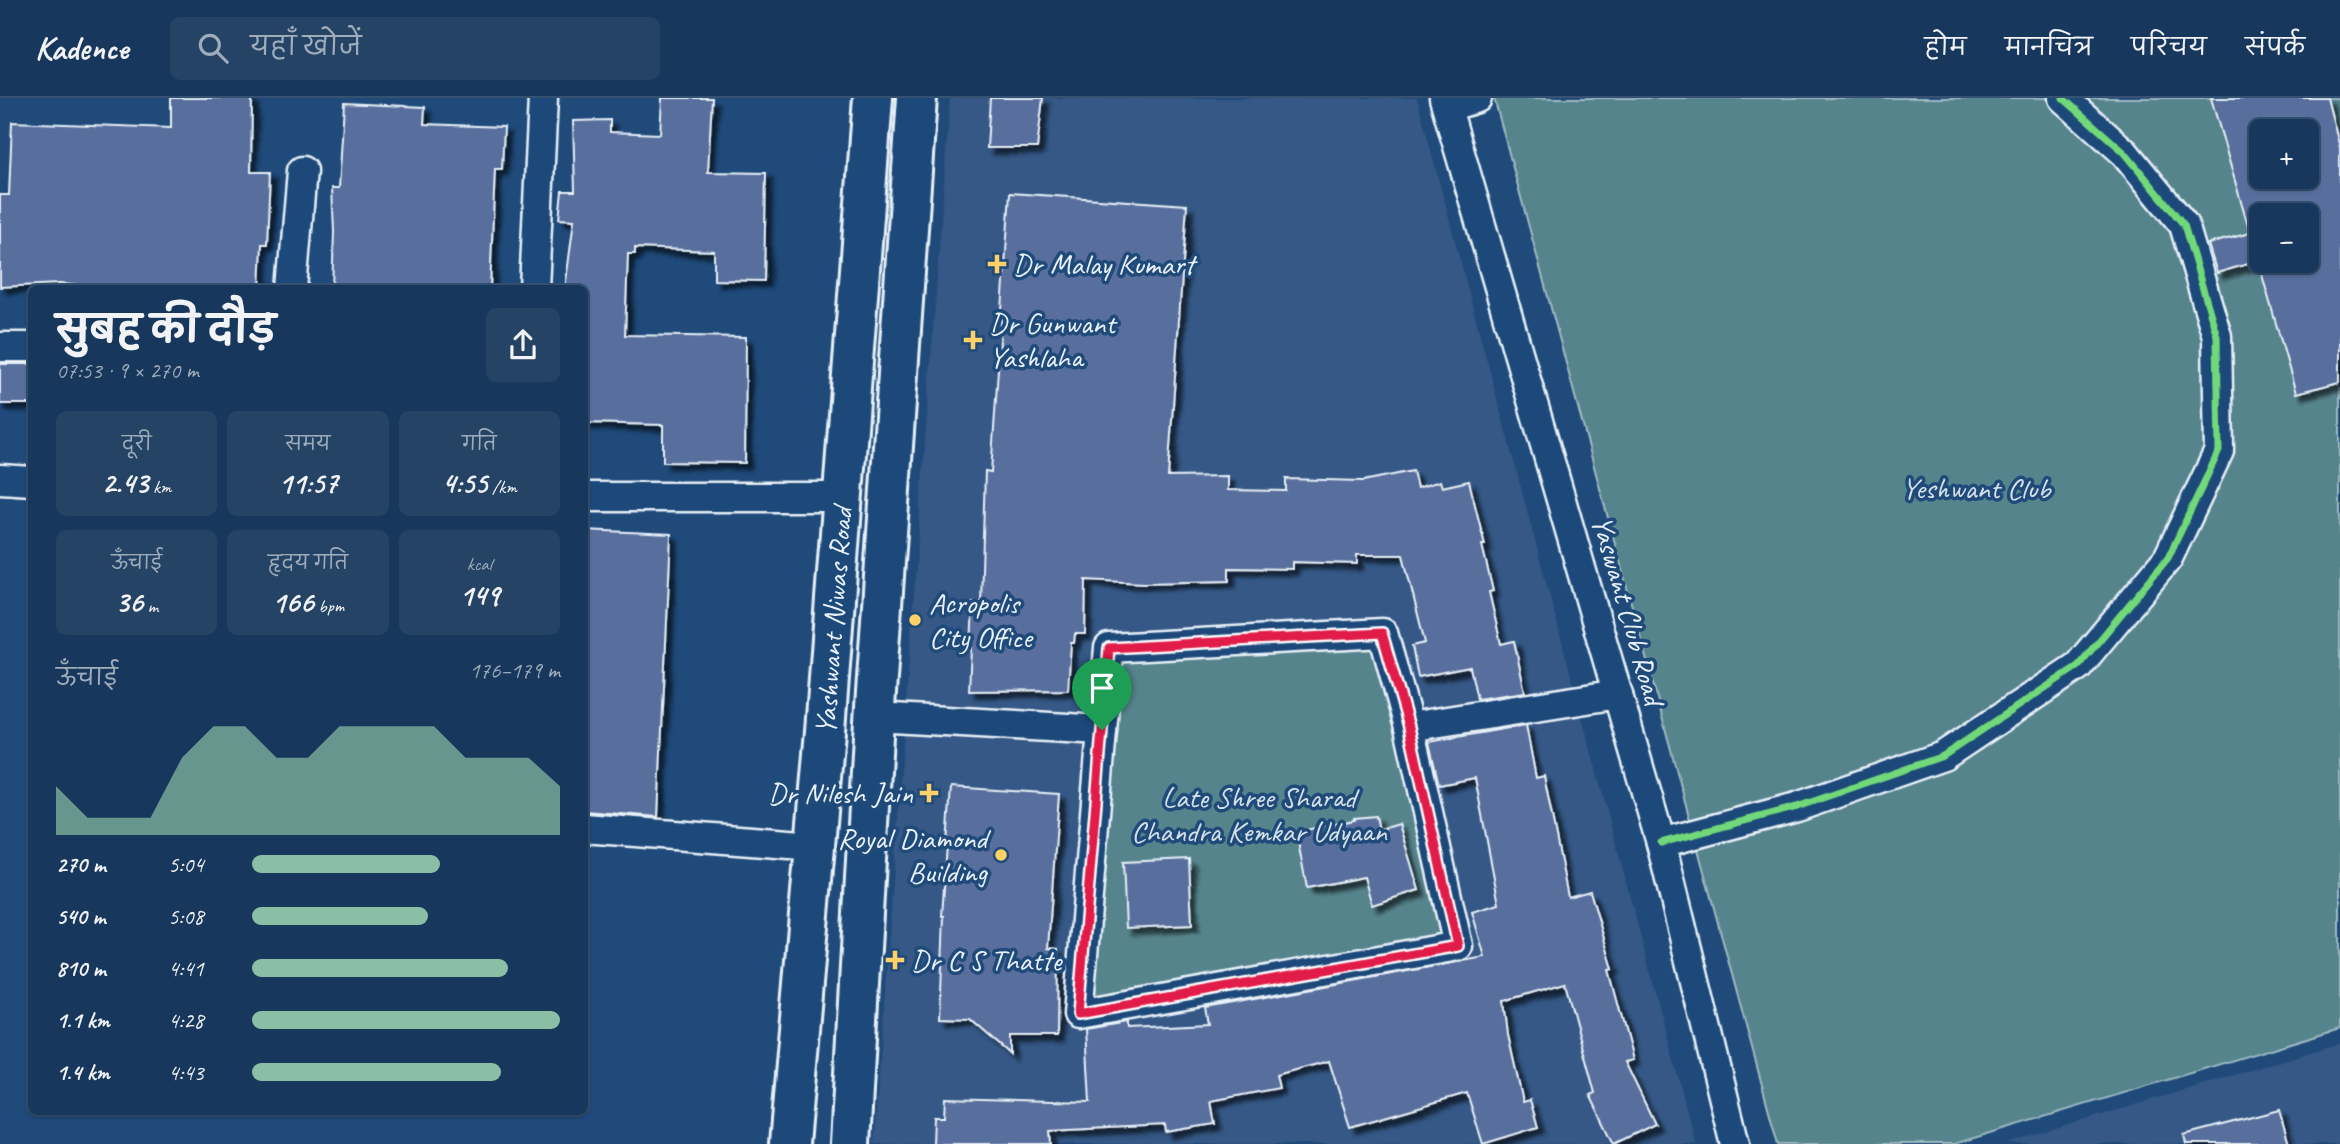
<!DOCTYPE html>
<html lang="hi">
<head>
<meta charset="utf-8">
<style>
  :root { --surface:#17385c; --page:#244365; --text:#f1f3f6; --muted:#9eacbb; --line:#365272; --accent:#8abfa5 }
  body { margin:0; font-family:Caveat,"Playpen Sans Deva",sans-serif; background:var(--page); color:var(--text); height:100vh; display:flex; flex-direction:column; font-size:26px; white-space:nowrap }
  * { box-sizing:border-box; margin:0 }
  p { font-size:23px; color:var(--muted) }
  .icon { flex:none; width:38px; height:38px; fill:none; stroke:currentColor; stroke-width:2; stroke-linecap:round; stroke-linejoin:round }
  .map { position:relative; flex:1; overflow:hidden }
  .details { position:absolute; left:28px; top:187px; width:560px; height:830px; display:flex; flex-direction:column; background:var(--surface); border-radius:10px; box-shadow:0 2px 5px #0004,0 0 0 2px var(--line) }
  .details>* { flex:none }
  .tools { position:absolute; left:2249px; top:21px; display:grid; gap:14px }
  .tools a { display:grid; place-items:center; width:70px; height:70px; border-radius:10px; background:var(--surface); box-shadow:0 2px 5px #0004,0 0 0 2px var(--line); font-size:35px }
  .pin { position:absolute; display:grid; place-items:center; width:60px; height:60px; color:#fff; margin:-72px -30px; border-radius:50% 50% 50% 0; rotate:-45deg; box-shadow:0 0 7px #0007 }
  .pin .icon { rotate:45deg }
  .round { display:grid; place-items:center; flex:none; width:74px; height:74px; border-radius:10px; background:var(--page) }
  .overview { display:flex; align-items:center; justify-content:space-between; height:119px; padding:0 28px }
  h1 { font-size:38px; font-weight:700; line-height:52px }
  .stats { display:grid; grid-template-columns:repeat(3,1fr); gap:10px; height:119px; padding:7px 28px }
  .stats div { display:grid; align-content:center; border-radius:10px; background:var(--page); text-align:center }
  .stats b { font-size:30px; font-weight:700 }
  .stats small { font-size:19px; font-weight:400 }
  .stats p { font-size:19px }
  .chart { height:196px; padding:14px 28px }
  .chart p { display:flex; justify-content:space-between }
  .chart svg { width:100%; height:126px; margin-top:7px; fill:var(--accent); opacity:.7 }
  ul { padding:0 28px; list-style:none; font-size:23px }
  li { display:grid; grid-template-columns:112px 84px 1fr; align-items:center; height:52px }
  li i { height:18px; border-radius:9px; background:var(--accent) }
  header { display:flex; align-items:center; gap:42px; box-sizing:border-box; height:98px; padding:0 35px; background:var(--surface); border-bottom:2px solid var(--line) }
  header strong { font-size:33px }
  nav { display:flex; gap:38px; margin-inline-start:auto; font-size:24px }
  .search { width:490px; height:63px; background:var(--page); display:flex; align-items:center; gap:18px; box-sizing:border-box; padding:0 24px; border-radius:10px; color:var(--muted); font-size:26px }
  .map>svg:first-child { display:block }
  .built { fill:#345886 }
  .green { fill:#56848d; stroke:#9fbac2; stroke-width:2; fill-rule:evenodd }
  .building { fill:#596e9d; stroke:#e8f1f8; stroke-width:2; fill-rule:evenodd; filter:url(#shadow) }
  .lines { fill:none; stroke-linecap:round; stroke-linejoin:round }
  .minor-casing { stroke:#e8f1f8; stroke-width:33 }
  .secondary-casing { stroke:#e8f1f8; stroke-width:44 }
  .minor { stroke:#1f4a7a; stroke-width:28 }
  .secondary { stroke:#1f4a7a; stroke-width:38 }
  .cycleway-casing { stroke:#1f4a7a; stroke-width:11 }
  .cycleway { stroke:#71d979; stroke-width:7 }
  .route-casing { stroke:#fff; stroke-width:14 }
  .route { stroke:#e11d48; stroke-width:9 }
  .poi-dot { fill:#ffd166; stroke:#1f4a7a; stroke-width:2.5 }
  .labels { text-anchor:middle; stroke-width:7; stroke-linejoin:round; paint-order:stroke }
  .poi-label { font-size:30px; fill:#e8f1f8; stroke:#1f4a7a; text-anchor:start }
  .park-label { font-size:30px; fill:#d2e1e8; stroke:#1f4a7a }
  .street-label { font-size:30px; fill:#e8f1f8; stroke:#1f4a7a }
</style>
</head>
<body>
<header>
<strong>Kadence</strong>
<div class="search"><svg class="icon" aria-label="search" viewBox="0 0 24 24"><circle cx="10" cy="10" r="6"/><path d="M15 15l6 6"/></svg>यहाँ खोजें</div>
<nav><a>होम</a><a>मानचित्र</a><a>परिचय</a><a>संपर्क</a></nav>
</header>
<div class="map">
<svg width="2340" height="1046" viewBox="0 0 2340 1046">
  <defs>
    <filter id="shadow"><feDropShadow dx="6" dy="6" stdDeviation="2" flood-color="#0009"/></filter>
  </defs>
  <rect width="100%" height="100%" fill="#1f4a7a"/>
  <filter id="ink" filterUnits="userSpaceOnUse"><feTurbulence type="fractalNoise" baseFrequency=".0143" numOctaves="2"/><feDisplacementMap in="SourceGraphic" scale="14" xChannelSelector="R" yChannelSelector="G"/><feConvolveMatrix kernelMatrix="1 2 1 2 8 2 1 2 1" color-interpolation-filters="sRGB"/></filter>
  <g filter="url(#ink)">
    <!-- built -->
    <g class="built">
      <path d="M 950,0 L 1417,0 L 1696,1046 L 874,1046 Z"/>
      <path d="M 2340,945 L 2340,1046 L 2006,1046 Z"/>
    </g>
    <!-- green -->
    <g class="green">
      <path d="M 1494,0 L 2340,0 L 2340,930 L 1954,1046 L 1778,1046 ZM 2261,33 L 2306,33 L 2306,79 L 2261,79 ZM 2261,117 L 2306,117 L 2306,163 L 2261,163 Z"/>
      <path d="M 1383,535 L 1458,848 L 1078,916 L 1109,550 Z"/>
    </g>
    <!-- building -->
    <g class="building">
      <path d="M 171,0 L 252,0 L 251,74 L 270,74 L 267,146 L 262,146 L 260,191 L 128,191 L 59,186 L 0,189 L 0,97 L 9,97 L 12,24 L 171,30 Z"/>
      <path d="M 662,0 L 712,0 L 708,74 L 766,75 L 764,183 L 714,182 L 714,153 L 635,150 L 635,156 L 628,156 L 625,237 L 746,239 L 745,365 L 663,364 L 663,327 L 584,325 L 584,191 L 565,191 L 574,122 L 559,121 L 562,93 L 575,93 L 573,23 L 610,22 L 610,34 L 660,36 Z"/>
      <path d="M 990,0 L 1043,0 L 1037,50 L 987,50 Z"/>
      <path d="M 2211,0 L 2327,0 L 2340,50 L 2340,284 L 2296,295 L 2258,163 L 2217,175 L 2208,146 L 2250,135 ZM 2261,33 L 2306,33 L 2306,79 L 2261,79 ZM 2261,117 L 2306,117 L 2306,163 L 2261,163 Z"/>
      <path d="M 344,5 L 425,9 L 424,26 L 504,29 L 502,71 L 495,71 L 490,191 L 332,191 L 334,134 L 332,90 L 339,90 Z"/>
      <path d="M 1010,95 L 1187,107 L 1168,379 L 1228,378 L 1228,392 L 1286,393 L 1286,381 L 1363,383 L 1413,373 L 1417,390 L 1440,383 L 1442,389 L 1469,383 L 1485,447 L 1482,447 L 1493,493 L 1489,494 L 1501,546 L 1514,543 L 1525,594 L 1477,601 L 1470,569 L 1418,579 L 1412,548 L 1425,545 L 1403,457 L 1357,457 L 1357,466 L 1292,464 L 1292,471 L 1229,470 L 1229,483 L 1144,485 L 1086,482 L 1085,536 L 1075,536 L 1074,545 L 1071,545 L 1068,592 L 969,593 L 973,505 L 981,505 L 985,373 L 991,374 Z"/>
      <rect x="0" y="266" width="32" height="40"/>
      <path d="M 584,432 L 671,436 L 658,719 L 584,713 Z"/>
      <path d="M 1526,627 L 1536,680 L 1544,678 L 1568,799 L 1590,793 L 1613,871 L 1609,872 L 1633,962 L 1625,964 L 1655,1026 L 1614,1046 L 1590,997 L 1595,995 L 1565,885 L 1504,903 L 1508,937 L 1523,1004 L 1530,1002 L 1538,1029 L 1483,1046 L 1467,995 L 1350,1029 L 1329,963 L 1276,977 L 1279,990 L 1211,1003 L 1215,1026 L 1166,1034 L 1165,1027 L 1050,1033 L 1051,1046 L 933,1046 L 934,1019 L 944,1019 L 945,1000 L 1090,1004 L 1086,931 L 1127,924 L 1127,930 L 1208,926 L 1205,910 L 1485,859 L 1472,814 L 1499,806 L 1475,680 L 1439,687 L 1429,644 Z"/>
      <path d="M 951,689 L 1059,696 L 1048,850 L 1058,851 L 1057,938 L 1010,938 L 1010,956 L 970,921 L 940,920 L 944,818 L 942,818 Z"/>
      <path d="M 1376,718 L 1379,732 L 1399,726 L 1419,792 L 1372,807 L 1364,779 L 1307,790 L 1296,734 L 1354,722 L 1354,720 Z"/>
      <path d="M 1189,761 L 1192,827 L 1126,830 L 1123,764 Z"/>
      <path d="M 2279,1012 L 2289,1046 L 2186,1046 L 2184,1037 Z"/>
    </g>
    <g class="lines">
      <!-- minor casing -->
      <g class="minor-casing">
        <g id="minor">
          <path d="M 1444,0 L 1661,745 L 1735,1046"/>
          <path d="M 1448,9 L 1477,0"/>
          <path d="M 292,191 L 302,73"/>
          <path d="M 534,191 L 543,0"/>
          <path d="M 0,249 L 32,249"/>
          <path d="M 0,381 L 32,383"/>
          <path d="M 584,399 L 843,399"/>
          <path d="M 1383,535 L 1409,629 L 1458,848 L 1078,916 L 1109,550 Z"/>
          <path d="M 875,619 L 1102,632"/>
          <path d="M 1409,629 L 1618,596"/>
          <path d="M 584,730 L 815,748"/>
          <path d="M 1661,745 L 1797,709 L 1943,658 L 2078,568 L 2168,460 L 2219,353 L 2217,238 L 2184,127 L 2125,55 L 2063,0"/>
        </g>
      </g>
      <!-- secondary casing -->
      <g class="secondary-casing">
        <g id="secondary">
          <path id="s1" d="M 789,1046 L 825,633 L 873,0"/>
          <path d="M 850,1046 L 873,638 L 917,0"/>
        </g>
      </g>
      <!-- minor -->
      <use href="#minor" class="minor"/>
      <!-- secondary -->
      <use href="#secondary" class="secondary"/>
      <!-- cycleway casing -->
      <g class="cycleway-casing">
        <g id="cycleway">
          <path d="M 1383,535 L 1409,629 L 1458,848 L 1078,916 L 1109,550 Z"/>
          <path d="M 1661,745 L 1797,709 L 1943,658 L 2078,568 L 2168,460 L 2219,353 L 2217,238 L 2184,127 L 2125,55 L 2063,0"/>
        </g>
      </g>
      <!-- cycleway -->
      <use href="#cycleway" class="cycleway"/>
    </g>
  </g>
  <g class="lines" filter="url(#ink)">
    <!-- route casing -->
    <g class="route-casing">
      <path id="route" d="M 1382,535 L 1409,629 L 1458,848 L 1078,916 L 1109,550 Z"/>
    </g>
    <!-- route -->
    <use href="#route" class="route"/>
  </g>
  <!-- markers -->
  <g class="poi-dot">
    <path d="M993.5 155.5h7v7h7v7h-7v7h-7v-7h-7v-7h7z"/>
    <path d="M969.5 231.5h7v7h7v7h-7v7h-7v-7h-7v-7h7z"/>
    <circle cx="915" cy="522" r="7"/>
    <path d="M925.5 684.5h7v7h7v7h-7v7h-7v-7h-7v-7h7z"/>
    <circle cx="1001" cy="757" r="7"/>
    <path d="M891.5 851.5h7v7h7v7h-7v7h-7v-7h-7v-7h7z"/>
  </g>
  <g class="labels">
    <!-- poi labels -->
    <g class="poi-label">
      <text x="1013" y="176">Dr Malay Kumart</text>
      <text x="989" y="235">Dr Gunwant<tspan x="989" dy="34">Yashlaha</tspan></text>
      <text x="929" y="515">Acropolis<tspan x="929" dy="34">City Office</tspan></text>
      <text x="913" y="705" text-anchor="end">Dr Nilesh Jain</text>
      <text x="987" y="750" text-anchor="end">Royal Diamond<tspan x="987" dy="34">Building</tspan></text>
      <text x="911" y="872">Dr C S Thatte</text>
    </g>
    <!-- park labels -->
    <g class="park-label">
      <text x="1976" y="400">Yeshwant Club</text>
      <text x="1259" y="709">Late Shree Sharad<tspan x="1259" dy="34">Chandra Kemkar Udyaan</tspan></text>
    </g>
    <!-- street labels -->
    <g class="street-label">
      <text transform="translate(1628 512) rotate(74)" y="10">Yaswant Club Road</text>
      <text dy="10" stroke="none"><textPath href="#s1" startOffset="525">Yashwant Niwas Road</textPath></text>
    </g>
  </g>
</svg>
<div class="tools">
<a>+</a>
<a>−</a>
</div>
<div class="pin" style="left:1102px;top:632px;background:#1e9e55"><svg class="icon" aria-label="arrive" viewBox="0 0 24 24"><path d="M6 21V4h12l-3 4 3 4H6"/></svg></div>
<section class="details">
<div class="overview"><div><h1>सुबह की दौड़</h1><p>07:53 · 9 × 270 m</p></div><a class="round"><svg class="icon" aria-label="share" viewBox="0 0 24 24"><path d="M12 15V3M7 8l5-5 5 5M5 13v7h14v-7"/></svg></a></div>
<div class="stats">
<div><p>दूरी</p><b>2.43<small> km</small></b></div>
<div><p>समय</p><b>11:57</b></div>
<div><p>गति</p><b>4:55<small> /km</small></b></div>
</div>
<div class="stats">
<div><p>ऊँचाई</p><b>36<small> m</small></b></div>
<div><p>हृदय गति</p><b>166<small> bpm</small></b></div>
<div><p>kcal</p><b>149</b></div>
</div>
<div class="chart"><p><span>ऊँचाई</span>176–179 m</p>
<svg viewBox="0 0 160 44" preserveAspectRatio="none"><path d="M0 44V27L10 38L20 38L30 38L40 17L50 6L60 6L70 17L80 17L90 6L100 6L110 6L120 6L130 17L140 17L150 17L160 27V44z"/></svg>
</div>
<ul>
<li><b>270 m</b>5:04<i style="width:61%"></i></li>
<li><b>540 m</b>5:08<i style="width:57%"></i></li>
<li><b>810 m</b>4:41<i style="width:83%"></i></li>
<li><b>1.1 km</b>4:28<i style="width:100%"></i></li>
<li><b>1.4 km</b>4:43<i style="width:81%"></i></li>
</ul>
</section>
</div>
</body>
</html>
